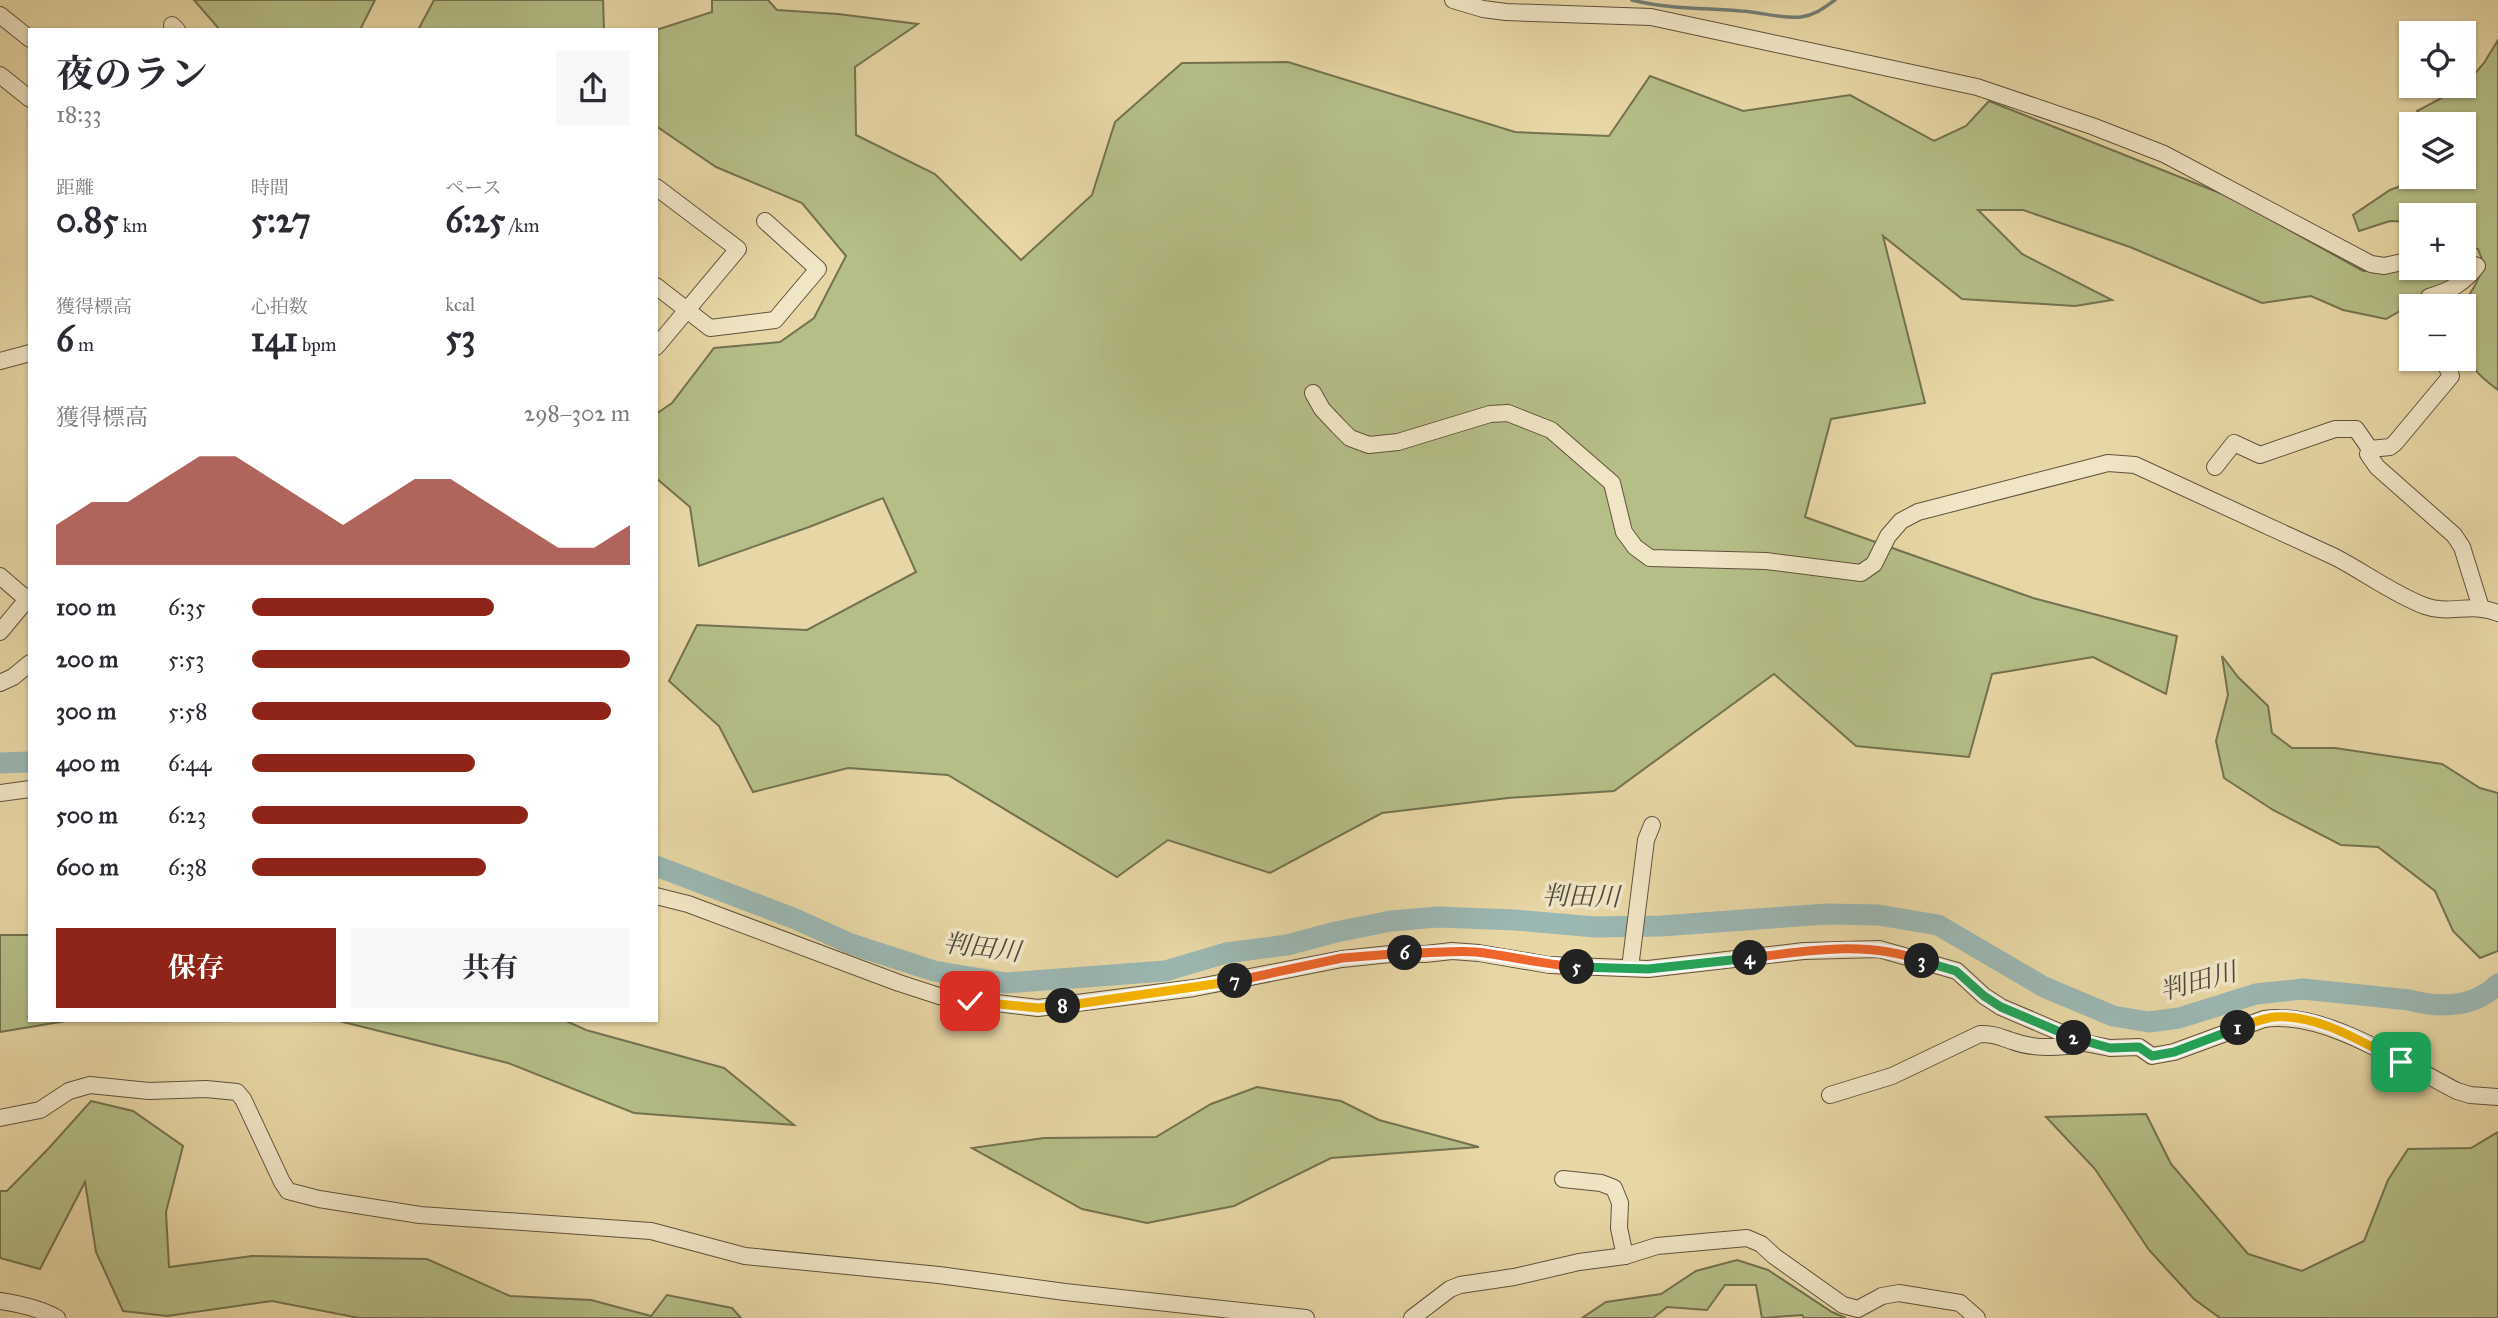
<!DOCTYPE html>
<html lang="ja">
<head>
<meta charset="utf-8">
<style>
  :root { --surface:#fff; --page:#f7f7f7; --text:#2b2b33; --muted:#7c7c81; --accent:#8f2418 }
  body { margin:0; font-family:"IM FELL Great Primer","Noto Serif JP",serif; background:var(--page); color:var(--text); height:100vh; display:flex; flex-direction:column; font-size:26px; white-space:nowrap }
  * { box-sizing:border-box; margin:0 }
  p { font-size:23px; color:var(--muted) }
  .icon { flex:none; width:38px; height:38px; fill:none; stroke:currentColor; stroke-width:2; stroke-linecap:round; stroke-linejoin:round }
  .map { position:relative; flex:1; overflow:hidden }
  .side { position:absolute; left:28px; top:28px; width:630px; height:994px; display:flex; flex-direction:column; background:var(--surface); border-radius:0px; box-shadow:0 2px 5px #0004 }
  .side>* { flex:none }
  .buttons { position:absolute; left:2399px; top:21px; display:grid; gap:14px }
  .buttons a { display:grid; place-items:center; width:77px; height:77px; border-radius:0px; background:var(--surface); box-shadow:0 2px 5px #0004; font-size:35px }
  .pin { position:absolute; display:grid; place-items:center; width:60px; height:60px; color:#fff; margin:-30px; border-radius:14px; box-shadow:0 4px 10px #0006 }
  .km { position:absolute; width:35px; height:35px; margin:-18px; border-radius:50%; background:#222; color:#fff; font-size:19px; line-height:35px; text-align:center }
  .round { display:grid; place-items:center; flex:none; width:74px; height:74px; border-radius:0px; background:var(--page) }
  .summary { display:flex; align-items:center; justify-content:space-between; height:119px; padding:0 28px }
  h1 { font-size:38px; font-weight:700; line-height:52px }
  .metrics { display:grid; grid-template-columns:repeat(3,1fr); gap:10px; height:119px; padding:7px 28px }
  .metrics div { display:grid; align-content:center }
  .metrics b { font-size:35px; font-weight:700 }
  .metrics small { font-size:19px; font-weight:400 }
  .metrics p { font-size:19px }
  .chart { height:196px; padding:14px 28px }
  .chart p { display:flex; justify-content:space-between }
  .chart svg { width:100%; height:126px; margin-top:7px; fill:var(--accent); opacity:.7 }
  .action { display:flex; gap:14px; margin-top:auto; padding:14px 28px }
  .action a { flex:1; height:80px; border-radius:0px; background:var(--accent); color:#fff; font-size:28px; font-weight:700; line-height:80px; text-align:center }
  .action a+a { background:var(--page); color:var(--text) }
  ul { padding:0 28px; list-style:none; font-size:23px }
  li { display:grid; grid-template-columns:112px 84px 1fr; align-items:center; height:52px }
  li i { height:18px; border-radius:9px; background:var(--accent) }
  .map>svg:first-child { display:block }
  .green { fill:#b5be87; stroke:#747250; stroke-width:2 }
  .lines { fill:none; stroke-linecap:round; stroke-linejoin:round }
  .stream { stroke:#727d75; stroke-width:3.5 }
  .river { stroke:#9bb7b2; stroke-width:21 }
  .minor-casing { stroke:#61523c; stroke-width:18 }
  .minor { stroke:#f0e5c5; stroke-width:16 }
  .split-1-casing { stroke:#fff; stroke-width:14 }
  .split-2-casing { stroke:#fff; stroke-width:14 }
  .split-3-casing { stroke:#fff; stroke-width:14 }
  .split-4-casing { stroke:#fff; stroke-width:14 }
  .split-5-casing { stroke:#fff; stroke-width:14 }
  .split-6-casing { stroke:#fff; stroke-width:14 }
  .split-7-casing { stroke:#fff; stroke-width:14 }
  .split-8-casing { stroke:#fff; stroke-width:14 }
  .split-9-casing { stroke:#fff; stroke-width:14 }
  .split-1 { stroke:#f5b400; stroke-width:9 }
  .split-2 { stroke:#22a559; stroke-width:9 }
  .split-3 { stroke:#22a559; stroke-width:9 }
  .split-4 { stroke:#f0652b; stroke-width:9 }
  .split-5 { stroke:#22a559; stroke-width:9 }
  .split-6 { stroke:#f0652b; stroke-width:9 }
  .split-7 { stroke:#f0652b; stroke-width:9 }
  .split-8 { stroke:#f5b400; stroke-width:9 }
  .split-9 { stroke:#f5b400; stroke-width:9 }
  .labels { text-anchor:middle; stroke-width:7; stroke-linejoin:round; paint-order:stroke }
  .water-label { font-size:26px; font-style:italic; fill:#4e4a3f; stroke:#f0e5c5 }
</style>
</head>
<body>
<div class="map">
<svg width="2498" height="1318" viewBox="0 0 2498 1318">
  <rect width="100%" height="100%" fill="#e8d7a6"/>
  <filter id="stains"><feTurbulence type="fractalNoise" baseFrequency=".00286" numOctaves="4"/><feColorMatrix values="0 0 0 0 .2 0 0 0 0 .09 0 0 0 0 .02 0 0 0 .5 -.17"/></filter>
  <radialGradient id="worn" r=".72"><stop offset=".6" stop-color="#630" stop-opacity="0"/><stop offset="1" stop-color="#630" stop-opacity=".3"/></radialGradient>
  <!-- green -->
  <g class="green">
    <path d="M 194,0 L 375,0 L 360,30 L 220,30 Z"/>
    <path d="M 434,0 L 603,0 L 604,30 L 418,30 Z"/>
    <path d="M 712,0 L 768,0 L 777,10 L 838,14 L 918,24 L 855,67 L 856,135 L 935,174 L 1021,260 L 1092,195 L 1115,122 L 1182,63 L 1288,62 L 1515,132 L 1609,136 L 1650,76 L 1743,111 L 1850,95 L 1934,141 L 1966,126 L 1989,101 L 2230,197 L 2363,271 L 2411,266 L 2412,268 L 2453,268 L 2447,284 L 2386,319 L 2343,310 L 2311,296 L 2262,303 L 2130,247 L 2023,210 L 1978,210 L 2022,254 L 2112,300 L 2075,306 L 1962,299 L 1883,236 L 1925,403 L 1831,419 L 1805,517 L 2033,598 L 2177,636 L 2166,694 L 2093,657 L 1992,674 L 1969,757 L 1856,746 L 1774,674 L 1614,791 L 1508,798 L 1382,813 L 1270,873 L 1168,840 L 1117,877 L 948,775 L 848,768 L 753,792 L 719,726 L 669,681 L 697,625 L 807,630 L 916,572 L 883,498 L 809,527 L 699,566 L 690,507 L 656,478 L 656,414 L 672,403 L 714,348 L 780,342 L 814,318 L 846,256 L 802,203 L 716,167 L 656,126 L 656,30 L 712,12 Z"/>
    <path d="M 2498,40 L 2498,390 C 2459,362 2464,351 2464,306 L 2458,306 C 2471,297 2478,280 2484,265 L 2478,249 L 2464,245 L 2464,215 L 2412,215 L 2411,222 L 2390,221 L 2359,231 L 2353,215 L 2390,190 L 2425,177 L 2464,177 L 2464,124 L 2428,124 L 2417,111 L 2464,86 L 2484,63 Z"/>
    <path d="M 2222,656 L 2238,677 L 2268,706 L 2272,733 L 2292,748 L 2335,748 L 2442,764 L 2480,788 L 2498,793 L 2498,951 L 2480,958 L 2453,931 L 2435,891 L 2378,847 L 2341,845 L 2273,810 L 2224,778 L 2216,741 L 2228,695 Z"/>
    <path d="M 0,935 L 30,935 L 30,1020 L 72,1020 L 0,1032 Z"/>
    <path d="M 335,1020 L 564,1020 L 586,1030 L 724,1068 L 794,1125 L 634,1113 L 508,1063 Z"/>
    <path d="M 1257,1087 L 1341,1101 L 1379,1120 L 1479,1147 L 1331,1158 L 1234,1206 L 1147,1223 L 1082,1209 L 972,1148 L 1044,1138 L 1156,1137 L 1211,1104 Z"/>
    <path d="M 91,1101 L 133,1111 L 183,1146 L 166,1212 L 169,1267 L 252,1256 L 427,1259 L 510,1296 L 591,1300 L 651,1316 L 667,1295 L 732,1308 L 741,1318 L 359,1318 L 272,1301 L 167,1316 L 123,1311 L 96,1252 L 85,1182 L 40,1269 L 0,1258 L 0,1191 L 7,1191 L 49,1148 Z"/>
    <path d="M 2146,1114 L 2171,1164 L 2248,1254 L 2302,1271 L 2364,1241 L 2388,1180 L 2408,1149 L 2471,1148 L 2498,1132 L 2498,1318 L 2220,1318 L 2194,1299 L 2149,1250 L 2095,1169 L 2046,1117 Z"/>
    <path d="M 1737,1260 L 1768,1270 L 1832,1312 L 1846,1318 L 1804,1318 L 1802,1315 L 1762,1318 L 1756,1285 L 1725,1285 L 1707,1310 L 1667,1307 L 1653,1318 L 1582,1318 L 1606,1302 L 1661,1294 L 1696,1271 Z"/>
  </g>
  <g class="lines">
    <!-- stream -->
    <path class="stream" d="M 1632,0 C 1667,9 1704,8 1741,11 C 1761,12 1781,19 1801,17 C 1815,15 1824,8 1835,0"/>
    <!-- river -->
    <g class="river">
      <path d="M 0,763 L 30,762"/>
      <path d="M 656,866 L 793,918 L 851,944 L 934,971 L 1006,983 L 1165,971 L 1226,953 L 1287,945 L 1336,932 L 1391,921 L 1438,917 L 1515,920 L 1595,927 L 1661,926 L 1827,914 L 1878,915 L 1938,925 L 2044,987 L 2113,1016 L 2149,1022 L 2179,1018 L 2256,994 L 2303,989 L 2409,1000 C 2440,1008 2474,1008 2498,984"/>
    </g>
    <!-- minor casing -->
    <g class="minor-casing">
      <g id="minor">
        <path d="M 1453,0 L 1483,9 L 1506,12 L 1651,17 L 1977,87 L 2092,126 L 2164,154 L 2371,264 L 2384,266 L 2412,260"/>
        <path d="M 0,15 L 30,39"/>
        <path d="M 172,25 L 177,30"/>
        <path d="M 0,75 L 30,99"/>
        <path d="M 656,187 L 738,249 L 656,347"/>
        <path d="M 656,286 L 710,328 L 775,320 L 818,269 L 765,221"/>
        <path d="M 2425,306 L 2429,297 C 2450,291 2464,283 2477,266 L 2464,261"/>
        <path d="M 0,361 L 30,353"/>
        <path d="M 1313,393 L 1322,409 L 1338,426 L 1350,438 L 1369,445 L 1398,442 L 1490,414 L 1508,413 L 1551,430 L 1612,483 L 1624,532 L 1635,547 L 1650,558 L 1766,561 L 1861,573 L 1874,564 L 1888,536 L 1901,521 L 1918,512 L 2108,463 L 2135,465 C 2202,496 2269,526 2335,557 C 2364,572 2395,595 2425,606 C 2449,615 2471,602 2498,613"/>
        <path d="M 2370,449 L 2390,447 L 2395,443 L 2451,376 L 2443,359"/>
        <path d="M 2215,467 L 2234,443 L 2260,455 L 2335,429 L 2356,429 L 2370,449 L 2368,454 L 2377,467 L 2454,535 L 2462,547 L 2481,608"/>
        <path d="M 0,576 L 30,602"/>
        <path d="M 0,632 L 30,596"/>
        <path d="M 0,683 L 13,677 L 30,663"/>
        <path d="M 0,793 L 30,789"/>
        <path d="M 656,896 L 688,904 L 899,983 L 939,996 L 1038,1008 L 1194,988 L 1342,959 L 1400,953 L 1425,954 L 1452,951 L 1479,953 L 1549,965 L 1648,969 L 1804,951 L 1879,949 L 1957,971 L 1984,996 L 2001,1007 L 2085,1043 L 2110,1048 L 2139,1047 L 2152,1056 L 2174,1052 L 2264,1019 C 2325,1010 2404,1064 2457,1091 L 2470,1095 L 2498,1097"/>
        <path d="M 1630,968 L 1646,840 L 1652,825"/>
        <path d="M 1830,1095 L 1892,1076 L 1980,1034 C 1995,1034 1999,1037 2012,1041 C 2036,1050 2061,1048 2085,1043"/>
        <path d="M 0,1118 L 40,1110 L 69,1091 L 90,1085 L 149,1091 L 206,1089 L 237,1092 L 243,1099 L 282,1182 L 288,1191 L 319,1199 L 420,1215 L 651,1231 L 745,1256 L 939,1275 L 1065,1292 L 1306,1318"/>
        <path d="M 1563,1179 L 1601,1183 L 1614,1188 L 1620,1203 L 1619,1228 L 1625,1256"/>
        <path d="M 0,1301 C 20,1304 39,1308 57,1318"/>
        <path d="M 1412,1318 L 1450,1289 L 1460,1285 L 1514,1277 L 1579,1262 L 1625,1256 L 1657,1246 L 1747,1238 L 1761,1244 L 1774,1256 L 1843,1305 L 1858,1309 L 1882,1296 L 1899,1293 L 1960,1303 L 1977,1318"/>
      </g>
    </g>
    <!-- minor -->
    <use href="#minor" class="minor"/>
  </g>
  <g class="lines">
    <!-- split-1 casing -->
    <g class="split-1-casing">
      <path id="split-1" d="M 2238,1028 C 2250,1024 2262,1018 2275,1017 C 2319,1014 2363,1043 2401,1062"/>
    </g>
    <!-- split-2 casing -->
    <g class="split-2-casing">
      <path id="split-2" d="M 2074,1038 L 2110,1048 L 2139,1047 L 2152,1056 L 2174,1052 L 2238,1028"/>
    </g>
    <!-- split-3 casing -->
    <g class="split-3-casing">
      <path id="split-3" d="M 1922,961 L 1956,971 L 1984,996 L 2001,1007 L 2074,1038"/>
    </g>
    <!-- split-4 casing -->
    <g class="split-4-casing">
      <path id="split-4" d="M 1750,958 C 1806,951 1868,940 1922,961"/>
    </g>
    <!-- split-5 casing -->
    <g class="split-5-casing">
      <path id="split-5" d="M 1577,967 L 1648,969 L 1750,958"/>
    </g>
    <!-- split-6 casing -->
    <g class="split-6-casing">
      <path id="split-6" d="M 1405,953 C 1429,954 1452,950 1476,952 C 1510,956 1543,964 1577,967"/>
    </g>
    <!-- split-7 casing -->
    <g class="split-7-casing">
      <path id="split-7" d="M 1235,981 L 1342,958 L 1405,953"/>
    </g>
    <!-- split-8 casing -->
    <g class="split-8-casing">
      <path id="split-8" d="M 1063,1006 L 1235,981"/>
    </g>
    <!-- split-9 casing -->
    <g class="split-9-casing">
      <path id="split-9" d="M 970,1001 L 1038,1008 L 1063,1006"/>
    </g>
    <!-- split-1 -->
    <use href="#split-1" class="split-1"/>
    <!-- split-2 -->
    <use href="#split-2" class="split-2"/>
    <!-- split-3 -->
    <use href="#split-3" class="split-3"/>
    <!-- split-4 -->
    <use href="#split-4" class="split-4"/>
    <!-- split-5 -->
    <use href="#split-5" class="split-5"/>
    <!-- split-6 -->
    <use href="#split-6" class="split-6"/>
    <!-- split-7 -->
    <use href="#split-7" class="split-7"/>
    <!-- split-8 -->
    <use href="#split-8" class="split-8"/>
    <!-- split-9 -->
    <use href="#split-9" class="split-9"/>
  </g>
  <g class="labels">
    <!-- water labels -->
    <g class="water-label">
      <text transform="translate(1581 896) rotate(1)" y="9">判田川</text>
      <text transform="translate(982 947) rotate(7)" y="9">判田川</text>
      <text transform="translate(2198 981) rotate(-15)" y="9">判田川</text>
    </g>
  </g>
  <rect width="100%" height="100%" filter="url(#stains)"/>
  <rect width="100%" height="100%" fill="url(#worn)"/>
</svg>
<div class="buttons">
<a><svg class="icon" aria-label="locate" viewBox="0 0 24 24"><circle cx="12" cy="12" r="6"/><path d="M12 2v4M12 18v4M2 12h4M18 12h4"/></svg></a>
<a><svg class="icon" aria-label="layers" viewBox="0 0 24 24"><path d="M12 4l9 5-9 5-9-5zM3 14l9 5 9-5"/></svg></a>
<a>+</a>
<a>−</a>
</div>
<div class="pin" style="left:2401px;top:1062px;background:#1e9e55"><svg class="icon" aria-label="arrive" viewBox="0 0 24 24"><path d="M6 21V4h12l-3 4 3 4H6"/></svg></div>
<div class="pin" style="left:970px;top:1001px;background:#d93025"><svg class="icon" aria-label="check" viewBox="0 0 24 24"><path d="M5 12l5 5 9-10"/></svg></div>
<b class="km" style="left:2238px;top:1028px">1</b>
<b class="km" style="left:2074px;top:1038px">2</b>
<b class="km" style="left:1922px;top:961px">3</b>
<b class="km" style="left:1750px;top:958px">4</b>
<b class="km" style="left:1577px;top:967px">5</b>
<b class="km" style="left:1405px;top:953px">6</b>
<b class="km" style="left:1235px;top:981px">7</b>
<b class="km" style="left:1063px;top:1006px">8</b>
<section class="side">
<div class="summary"><div><h1>夜のラン</h1><p>18:33</p></div><a class="round"><svg class="icon" aria-label="share" viewBox="0 0 24 24"><path d="M12 15V3M7 8l5-5 5 5M5 13v7h14v-7"/></svg></a></div>
<div class="metrics">
<div><p>距離</p><b>0.85<small> km</small></b></div>
<div><p>時間</p><b>5:27</b></div>
<div><p>ペース</p><b>6:25<small> /km</small></b></div>
</div>
<div class="metrics">
<div><p>獲得標高</p><b>6<small> m</small></b></div>
<div><p>心拍数</p><b>141<small> bpm</small></b></div>
<div><p>kcal</p><b>53</b></div>
</div>
<div class="chart"><p><span>獲得標高</span>298–302 m</p>
<svg viewBox="0 0 160 44" preserveAspectRatio="none"><path d="M0 44V30L10 22L20 22L30 14L40 6L50 6L60 14L70 22L80 30L90 22L100 14L110 14L120 22L130 30L140 38L150 38L160 30V44z"/></svg>
</div>
<ul>
<li><b>100 m</b>6:35<i style="width:64%"></i></li>
<li><b>200 m</b>5:53<i style="width:100%"></i></li>
<li><b>300 m</b>5:58<i style="width:95%"></i></li>
<li><b>400 m</b>6:44<i style="width:59%"></i></li>
<li><b>500 m</b>6:23<i style="width:73%"></i></li>
<li><b>600 m</b>6:38<i style="width:62%"></i></li>
</ul>
<div class="action"><a>保存</a><a>共有</a></div>
</section>
</div>
</body>
</html>
